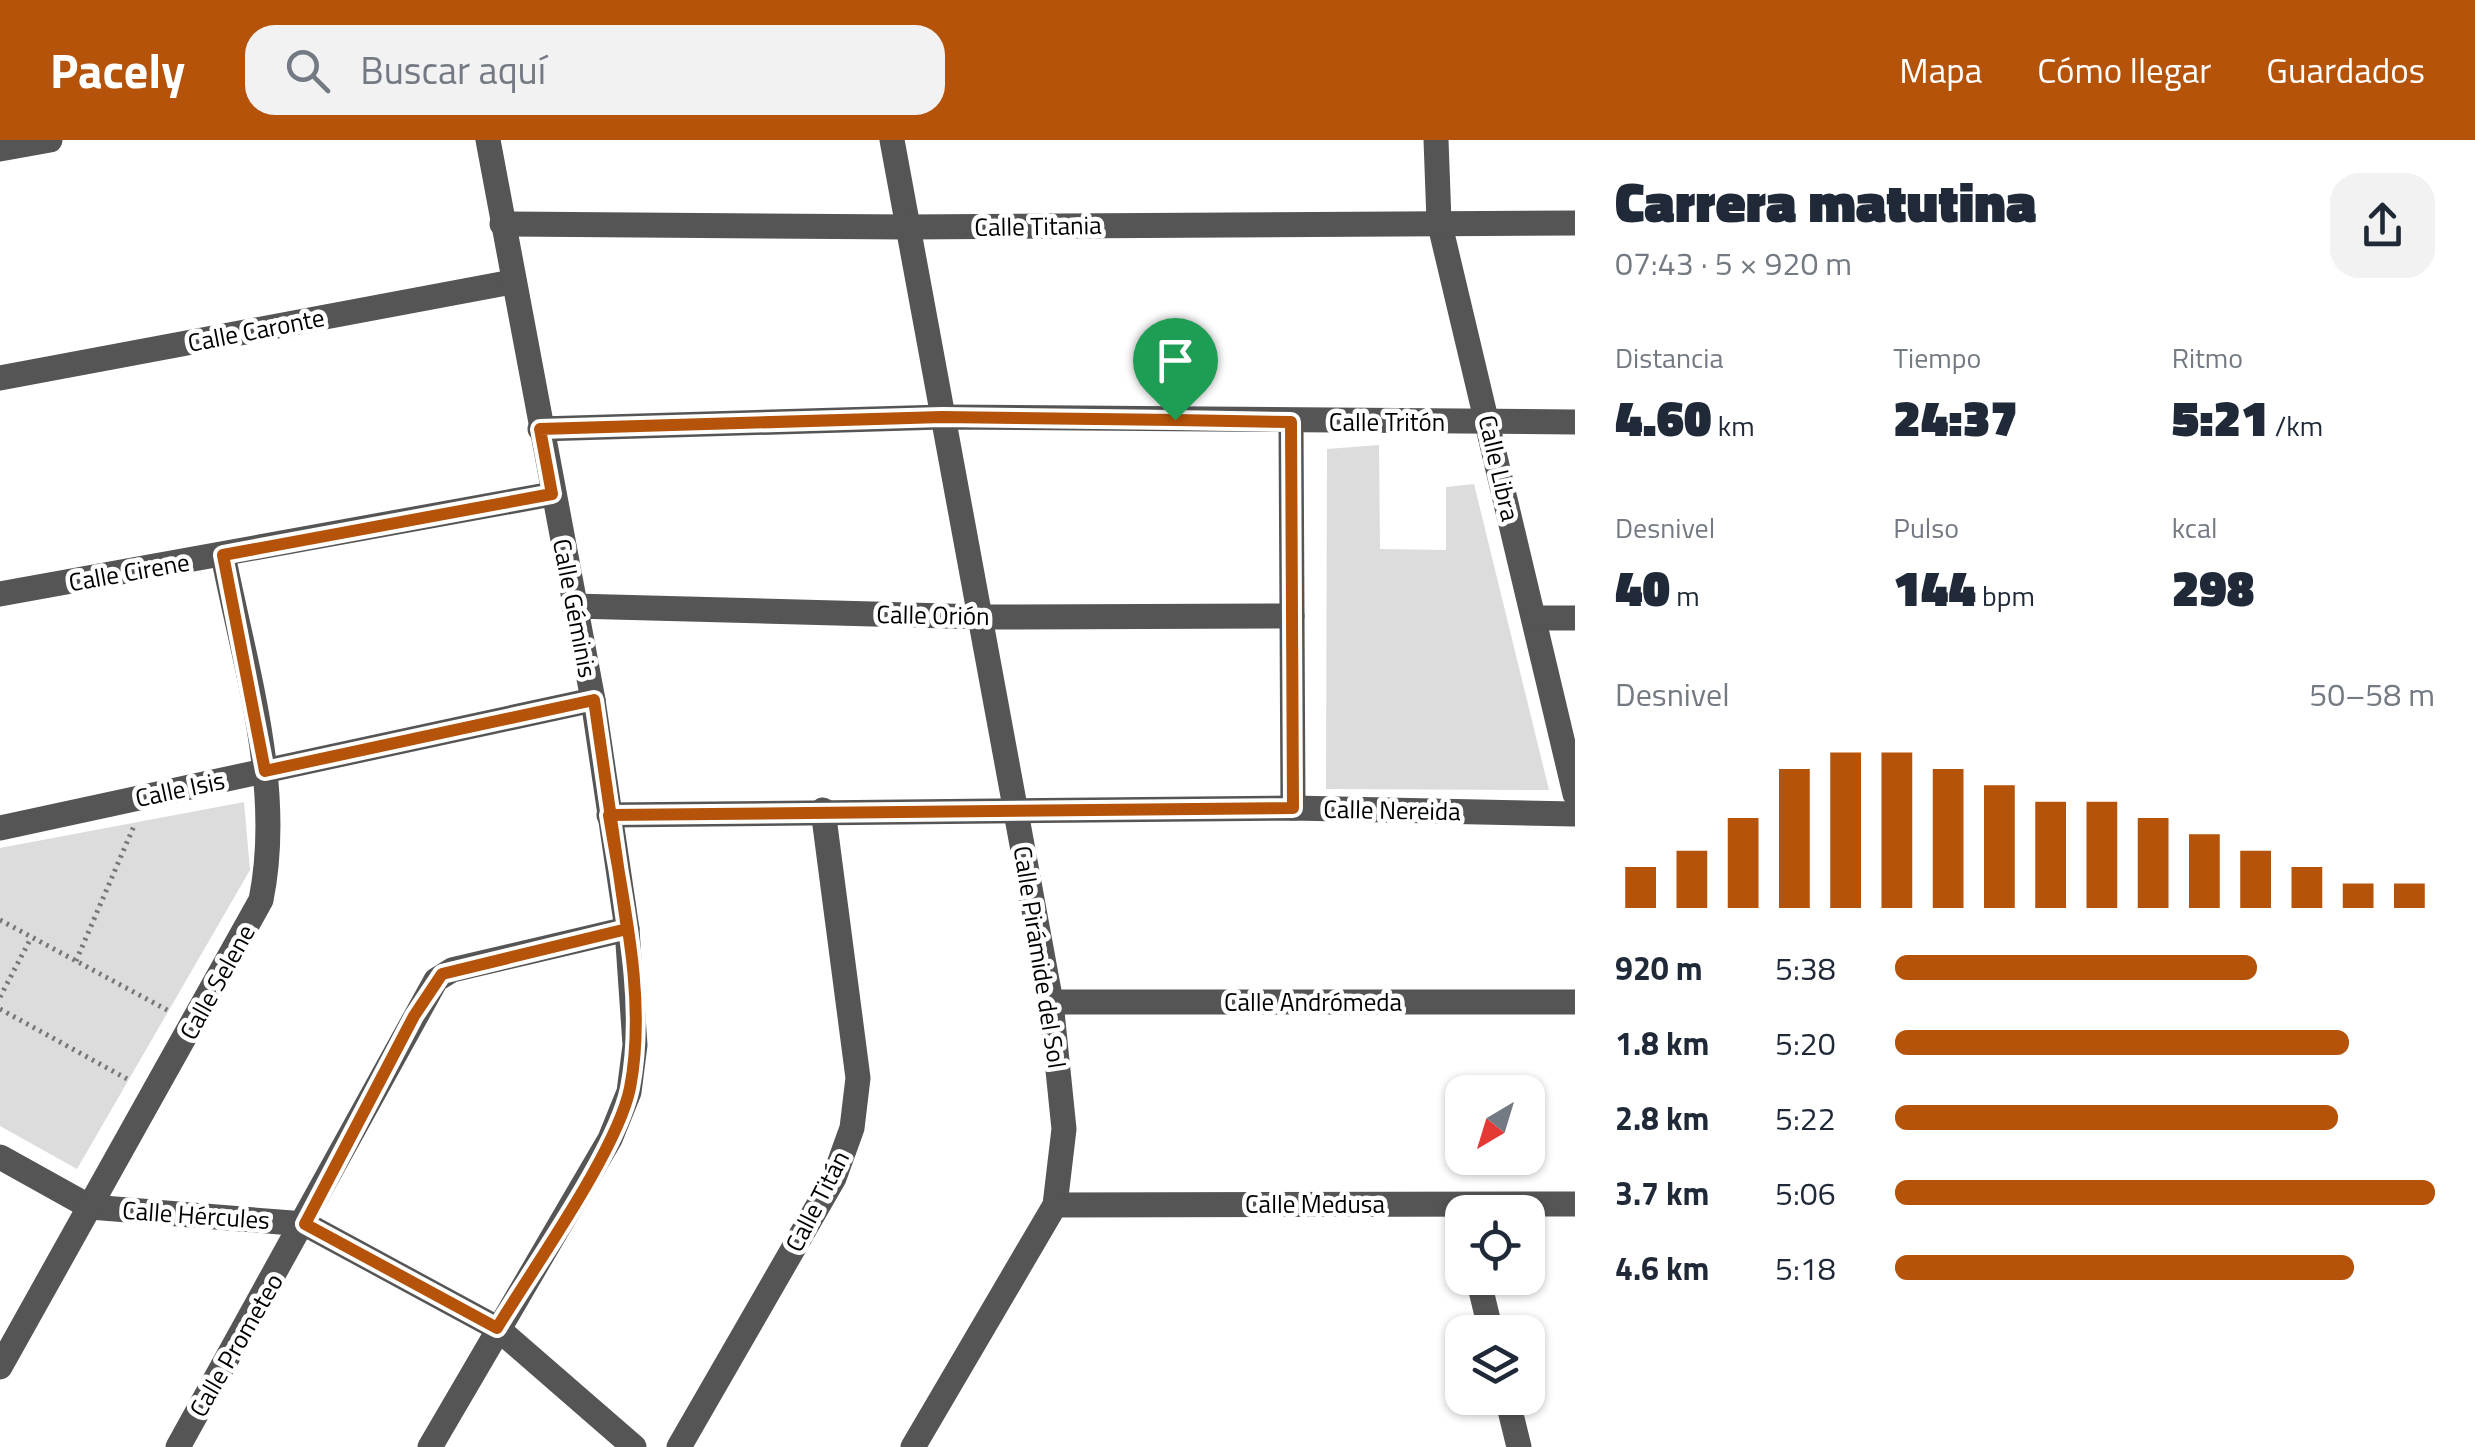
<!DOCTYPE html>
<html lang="es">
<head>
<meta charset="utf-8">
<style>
  :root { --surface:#fff; --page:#f2f2f3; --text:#1f2937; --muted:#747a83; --accent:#b45309 }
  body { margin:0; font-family:"Titillium Web",sans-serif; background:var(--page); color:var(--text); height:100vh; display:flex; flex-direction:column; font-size:38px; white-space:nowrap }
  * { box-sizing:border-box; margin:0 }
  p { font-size:32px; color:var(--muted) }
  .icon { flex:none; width:55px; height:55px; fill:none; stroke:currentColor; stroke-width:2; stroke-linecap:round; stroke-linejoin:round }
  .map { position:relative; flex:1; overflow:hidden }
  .drawer { display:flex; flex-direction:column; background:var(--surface); width:900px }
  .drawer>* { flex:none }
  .needle { width:65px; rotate:218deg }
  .controls { position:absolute; left:1445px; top:935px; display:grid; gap:20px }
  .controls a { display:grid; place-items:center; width:100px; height:100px; border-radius:20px; background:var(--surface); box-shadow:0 2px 8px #0004; font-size:50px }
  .pin { position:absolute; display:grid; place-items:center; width:85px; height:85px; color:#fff; margin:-102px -42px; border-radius:50% 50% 50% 0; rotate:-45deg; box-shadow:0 0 10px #0007 }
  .pin .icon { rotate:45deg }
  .round { display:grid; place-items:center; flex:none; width:105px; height:105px; border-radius:30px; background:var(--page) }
  .headline { display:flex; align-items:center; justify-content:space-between; height:170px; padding:0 40px }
  h1 { font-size:55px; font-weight:800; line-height:75px }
  .metrics { display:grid; grid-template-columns:repeat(3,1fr); gap:15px; height:170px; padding:10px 40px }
  .metrics div { display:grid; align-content:center }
  .metrics b { font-size:50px; font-weight:800 }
  .metrics small { font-size:28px; font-weight:400 }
  .metrics p { font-size:28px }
  .chart { height:280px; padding:20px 40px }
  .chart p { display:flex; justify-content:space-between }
  .chart svg { width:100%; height:180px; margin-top:10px; stroke:var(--accent); stroke-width:6 }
  ul { padding:0 40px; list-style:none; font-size:32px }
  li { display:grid; grid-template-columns:160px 120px 1fr; align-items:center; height:75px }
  li i { height:25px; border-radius:12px; background:var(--accent) }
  header { display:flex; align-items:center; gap:60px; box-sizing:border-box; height:140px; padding:0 50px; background:var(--accent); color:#fff }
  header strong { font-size:48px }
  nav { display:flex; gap:55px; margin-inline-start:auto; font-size:35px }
  .search { width:700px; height:90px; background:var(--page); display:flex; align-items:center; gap:25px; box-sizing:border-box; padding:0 35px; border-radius:30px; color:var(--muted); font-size:38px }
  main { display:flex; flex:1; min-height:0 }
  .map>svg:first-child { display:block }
  .green { fill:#dcdcdc }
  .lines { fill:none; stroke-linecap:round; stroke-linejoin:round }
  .path { stroke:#777; stroke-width:5; stroke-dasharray:2.5 5; stroke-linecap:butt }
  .minor { stroke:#555; stroke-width:25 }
  .route-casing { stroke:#fff; stroke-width:20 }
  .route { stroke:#b45309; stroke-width:12 }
  .labels { text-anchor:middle; stroke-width:9; stroke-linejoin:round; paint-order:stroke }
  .street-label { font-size:25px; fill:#000; stroke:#fff }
</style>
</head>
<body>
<header>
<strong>Pacely</strong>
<div class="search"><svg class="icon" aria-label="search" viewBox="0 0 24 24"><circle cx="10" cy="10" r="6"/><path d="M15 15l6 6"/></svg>Buscar aquí</div>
<nav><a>Mapa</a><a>Cómo llegar</a><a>Guardados</a></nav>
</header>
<main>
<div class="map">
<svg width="1575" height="1307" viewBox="0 0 1575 1307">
  <rect width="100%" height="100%" fill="#fff"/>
  <!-- green -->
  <g class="green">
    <path d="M 1379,305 L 1380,409 L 1446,410 L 1446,347 L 1474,344 L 1549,650 L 1326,649 L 1327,309 Z"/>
    <path d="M 244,662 L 250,730 L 77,1029 L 0,986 L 0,708 Z"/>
  </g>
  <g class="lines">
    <!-- path -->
    <g class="path">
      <path d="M 0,780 L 169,871"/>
      <path d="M 76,821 L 134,686"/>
      <path d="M 0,857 L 31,798"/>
      <path d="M 0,869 L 129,940"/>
    </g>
    <!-- minor -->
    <g class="minor">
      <path d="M 892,0 L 1051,862 L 1064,989 L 1055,1065 L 913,1307"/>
      <path d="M 1436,0 L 1439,81 L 1575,654"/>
      <path d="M 0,9 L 50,0"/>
      <path d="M 502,84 L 908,87 L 1575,83"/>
      <path d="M 0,238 L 512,142"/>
      <path d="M 1291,282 L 1293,668"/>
      <path d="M 540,289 L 942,277 L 1575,282"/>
      <path d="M 0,454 L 552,354"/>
      <path d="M 574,466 L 983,477 L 1292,476"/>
      <path d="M 1534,478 L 1575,478"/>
      <path d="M 609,675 L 1293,668 L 1575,674"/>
      <path d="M 0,688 L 593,560"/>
      <path d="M 1051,862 L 1575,862"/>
      <path d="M 0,1017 L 90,1067 L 305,1084 L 497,1188 L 634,1307"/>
      <path d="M 1055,1065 L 1575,1064"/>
      <path d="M 1478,1138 L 1491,1192"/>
      <path d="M 0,1227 L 261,760 C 284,647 245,527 223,415"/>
      <path d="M 1507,1258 L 1519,1307"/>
      <path d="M 178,1307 L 436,840 L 452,830 L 627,789"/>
      <path d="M 430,1307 L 610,999 L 629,952 L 635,905 L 627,789 L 593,560 L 488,0"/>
      <path d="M 679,1307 L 834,1038 L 852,988 L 858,938 L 823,670"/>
    </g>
  </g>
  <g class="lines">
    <!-- route casing -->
    <g class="route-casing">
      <path id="route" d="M 1175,280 L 942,277 L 540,289 L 552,354 L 223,415 L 265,631 L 594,560 L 627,789 L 442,834 L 414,876 L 305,1084 L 497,1188 C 533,1128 617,1011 630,948 C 647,860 623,762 609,675 L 1293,668 L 1291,282 L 1175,280"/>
    </g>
    <!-- route -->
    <use href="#route" class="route"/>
  </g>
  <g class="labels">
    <!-- street labels -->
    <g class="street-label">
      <text transform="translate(1038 86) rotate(-1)" y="9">Calle Titania</text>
      <text transform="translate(256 190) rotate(-11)" y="9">Calle Caronte</text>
      <text x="1387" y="291">Calle Tritón</text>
      <text transform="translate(1499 328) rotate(77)" y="9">Calle Libra</text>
      <text transform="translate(129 432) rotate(-10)" y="9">Calle Cirene</text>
      <text transform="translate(575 468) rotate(79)" y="9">Calle Géminis</text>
      <text transform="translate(933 475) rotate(1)" y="9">Calle Orión</text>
      <text transform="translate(180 649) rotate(-12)" y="9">Calle Isis</text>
      <text transform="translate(1392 670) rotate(1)" y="9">Calle Nereida</text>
      <text transform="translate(1040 817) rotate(81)" y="9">Calle Pirámide del Sol</text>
      <text transform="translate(217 842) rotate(-61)" y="9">Calle Selene</text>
      <text x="1313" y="871">Calle Andrómeda</text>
      <text transform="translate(817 1061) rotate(-63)" y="9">Calle Titán</text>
      <text x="1315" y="1073">Calle Medusa</text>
      <text transform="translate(196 1075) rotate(4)" y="9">Calle Hércules</text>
      <text transform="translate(236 1205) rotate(-60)" y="9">Calle Prometeo</text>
    </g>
  </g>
</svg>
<div class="controls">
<a><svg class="needle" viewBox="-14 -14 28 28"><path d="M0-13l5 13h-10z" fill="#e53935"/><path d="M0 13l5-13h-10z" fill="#747a83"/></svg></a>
<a><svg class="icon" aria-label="locate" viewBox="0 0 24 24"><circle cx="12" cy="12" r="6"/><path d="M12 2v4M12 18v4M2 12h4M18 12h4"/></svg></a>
<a><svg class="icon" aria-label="layers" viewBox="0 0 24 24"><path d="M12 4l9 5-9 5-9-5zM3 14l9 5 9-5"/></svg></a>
</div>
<div class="pin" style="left:1175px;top:280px;background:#1e9e55"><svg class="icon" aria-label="arrive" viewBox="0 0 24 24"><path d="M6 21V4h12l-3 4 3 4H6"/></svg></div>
</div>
<section class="drawer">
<div class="headline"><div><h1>Carrera matutina</h1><p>07:43 · 5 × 920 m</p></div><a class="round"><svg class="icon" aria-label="share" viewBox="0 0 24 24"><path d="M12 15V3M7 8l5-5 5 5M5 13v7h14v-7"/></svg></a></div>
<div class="metrics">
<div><p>Distancia</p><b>4.60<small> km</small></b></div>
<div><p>Tiempo</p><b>24:37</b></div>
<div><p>Ritmo</p><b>5:21<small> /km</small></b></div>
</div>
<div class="metrics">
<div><p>Desnivel</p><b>40<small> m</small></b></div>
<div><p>Pulso</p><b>144<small> bpm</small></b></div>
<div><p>kcal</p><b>298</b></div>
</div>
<div class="chart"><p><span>Desnivel</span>50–58 m</p>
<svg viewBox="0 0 160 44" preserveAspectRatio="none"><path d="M5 44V34M15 44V30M25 44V22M35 44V10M45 44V6M55 44V6M65 44V10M75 44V14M85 44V18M95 44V18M105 44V22M115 44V26M125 44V30M135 44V34M145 44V38M155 44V38"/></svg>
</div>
<ul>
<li><b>920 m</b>5:38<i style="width:67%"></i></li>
<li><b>1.8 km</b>5:20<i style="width:84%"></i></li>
<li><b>2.8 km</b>5:22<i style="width:82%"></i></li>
<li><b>3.7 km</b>5:06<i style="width:100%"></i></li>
<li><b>4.6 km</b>5:18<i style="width:85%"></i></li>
</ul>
</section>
</main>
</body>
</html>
